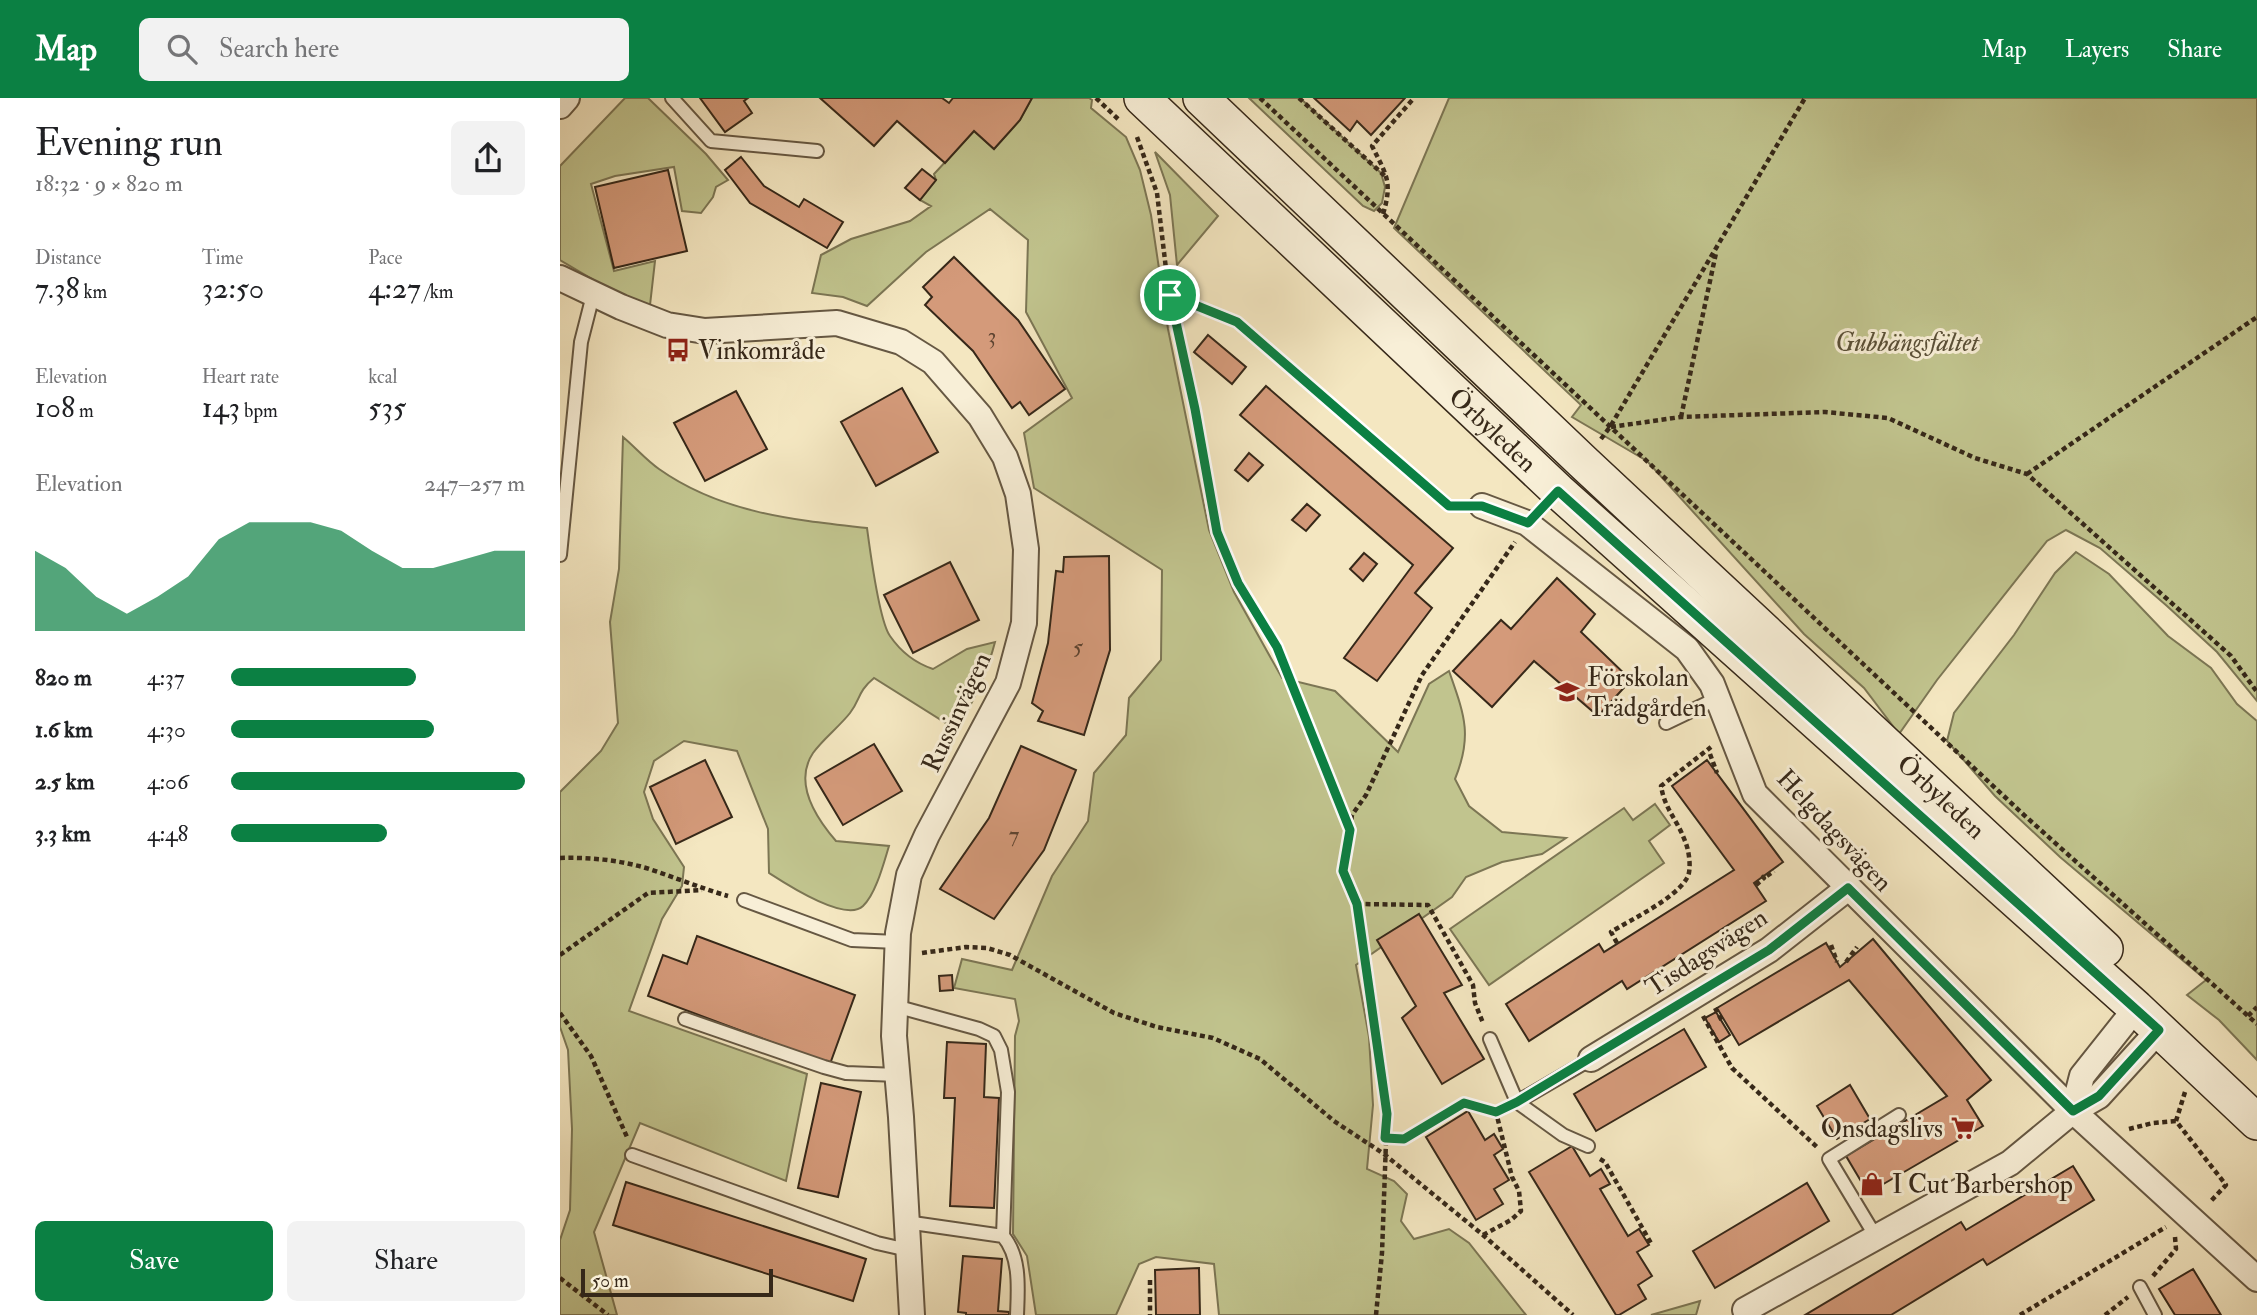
<!DOCTYPE html>
<html lang="en">
<head>
<meta charset="utf-8">
<style>
  :root { --surface:#fff; --page:#f2f2f2; --text:#202124; --muted:#757577; --accent:#0b8043 }
  body { margin:0; font-family:"IM FELL Double Pica",serif; background:var(--page); color:var(--text); height:100vh; display:flex; flex-direction:column; font-size:26px; white-space:nowrap }
  * { box-sizing:border-box; margin:0 }
  p { font-size:23px; color:var(--muted) }
  .icon { flex:none; width:38px; height:38px; fill:none; stroke:currentColor; stroke-width:2; stroke-linecap:round; stroke-linejoin:round }
  .map { position:relative; flex:1; overflow:hidden }
  .drawer { display:flex; flex-direction:column; background:var(--surface); width:560px }
  .drawer>* { flex:none }
  .scale { position:absolute; left:21px; bottom:18px; width:192px; box-sizing:border-box; padding-left:7px; border:4px solid #362819; border-top:0; font-size:19px; line-height:24px; white-space:nowrap; color:#362819; -webkit-text-stroke:5px #f8efd7; paint-order:stroke }
  .pin { position:absolute; display:grid; place-items:center; width:60px; height:60px; color:#fff; margin:-30px; border:4px solid #fff; border-radius:50%; box-shadow:0 2px 7px #0007 }
  .round { display:grid; place-items:center; flex:none; width:74px; height:74px; border-radius:10px; background:var(--page) }
  .head { display:flex; align-items:center; justify-content:space-between; height:119px; padding:0 35px }
  h1 { font-size:38px; font-weight:600; line-height:52px }
  .metrics { display:grid; grid-template-columns:repeat(3,1fr); gap:10px; height:119px; padding:7px 35px }
  .metrics div { display:grid; align-content:center }
  .metrics b { font-size:30px; font-weight:600 }
  .metrics small { font-size:19px; font-weight:400 }
  .metrics p { font-size:19px }
  .chart { height:196px; padding:14px 35px }
  .chart p { display:flex; justify-content:space-between }
  .chart svg { width:100%; height:126px; margin-top:7px; fill:var(--accent); opacity:.7 }
  .button { display:flex; gap:14px; margin-top:auto; padding:14px 35px }
  .button a { flex:1; height:80px; border-radius:10px; background:var(--accent); color:#fff; font-size:28px; font-weight:600; line-height:80px; text-align:center }
  .button a+a { background:var(--page); color:var(--text) }
  ul { padding:0 35px; list-style:none; font-size:23px }
  li { display:grid; grid-template-columns:112px 84px 1fr; align-items:center; height:52px }
  li i { height:18px; border-radius:9px; background:var(--accent) }
  header { display:flex; align-items:center; gap:42px; box-sizing:border-box; height:98px; padding:0 35px; background:var(--accent); color:#fff }
  header strong { font-size:33px }
  nav { display:flex; gap:38px; margin-inline-start:auto; font-size:24px }
  .search { width:490px; height:63px; background:var(--page); display:flex; align-items:center; gap:18px; box-sizing:border-box; padding:0 24px; border-radius:10px; color:var(--muted); font-size:26px }
  main { display:flex; flex:1; min-height:0 }
  .map>svg:first-child { display:block }
  .green { fill:#c1c48e; stroke:#7c7654; stroke-width:2 }
  .building { fill:#d49a7a; stroke:#362819; stroke-width:2 }
  .lines { fill:none; stroke-linecap:round; stroke-linejoin:round }
  .lane-casing { stroke:#665843; stroke-width:16 }
  .street-casing { stroke:#665843; stroke-width:28 }
  .secondary-casing { stroke:#362819; stroke-width:38 }
  .path { stroke:#362819; stroke-width:4.5; stroke-dasharray:5 3.5; stroke-linecap:butt }
  .lane { stroke:#f8efd7; stroke-width:12 }
  .street { stroke:#f8efd7; stroke-width:24 }
  .secondary { stroke:#f8efd7; stroke-width:35 }
  .route-casing { stroke:#fff; stroke-width:14 }
  .route { stroke:#0b8043; stroke-width:9 }
  .labels { text-anchor:middle; stroke-width:6; stroke-linejoin:round; paint-order:stroke }
  .number-label { font-size:23px; fill:#5e4431 }
  .park-label { font-size:26px; font-style:italic; fill:#594f36; stroke:#f8efd7 }
  .poi-label { font-size:26px; fill:#362819; stroke:#f8efd7; text-anchor:start }
  .street-label { font-size:26px; fill:#362819; stroke:#f8efd7 }
</style>
</head>
<body>
<header>
<strong>Map</strong>
<div class="search"><svg class="icon" aria-label="search" viewBox="0 0 24 24"><circle cx="10" cy="10" r="6"/><path d="M15 15l6 6"/></svg>Search here</div>
<nav><a>Map</a><a>Layers</a><a>Share</a></nav>
</header>
<main>
<section class="drawer">
<div class="head"><div><h1>Evening run</h1><p>18:32 · 9 × 820 m</p></div><a class="round"><svg class="icon" aria-label="share" viewBox="0 0 24 24"><path d="M12 15V3M7 8l5-5 5 5M5 13v7h14v-7"/></svg></a></div>
<div class="metrics">
<div><p>Distance</p><b>7.38<small> km</small></b></div>
<div><p>Time</p><b>32:50</b></div>
<div><p>Pace</p><b>4:27<small> /km</small></b></div>
</div>
<div class="metrics">
<div><p>Elevation</p><b>108<small> m</small></b></div>
<div><p>Heart rate</p><b>143<small> bpm</small></b></div>
<div><p>kcal</p><b>535</b></div>
</div>
<div class="chart"><p><span>Elevation</span>247–257 m</p>
<svg viewBox="0 0 160 44" preserveAspectRatio="none"><path d="M0 44V16L10 22L20 32L30 38L40 32L50 25L60 12L70 6L80 6L90 6L100 9L110 16L120 22L130 22L140 19L150 16L160 16V44z"/></svg>
</div>
<ul>
<li><b>820 m</b>4:37<i style="width:63%"></i></li>
<li><b>1.6 km</b>4:30<i style="width:69%"></i></li>
<li><b>2.5 km</b>4:06<i style="width:100%"></i></li>
<li><b>3.3 km</b>4:48<i style="width:53%"></i></li>
</ul>
<div class="button"><a>Save</a><a>Share</a></div>
</section>
<div class="map">
<svg width="1697" height="1217" viewBox="0 0 1697 1217">
  <rect width="100%" height="100%" fill="#f4e7c1"/>
  <filter id="stains"><feTurbulence type="fractalNoise" baseFrequency=".00286" numOctaves="4"/><feColorMatrix values="0 0 0 0 .2 0 0 0 0 .09 0 0 0 0 .02 0 0 0 .5 -.17"/></filter>
  <radialGradient id="worn" r=".72"><stop offset=".6" stop-color="#630" stop-opacity="0"/><stop offset="1" stop-color="#630" stop-opacity=".3"/></radialGradient>
  <!-- green -->
  <g class="green">
    <path d="M 65,0 L 88,0 L 146,56 L 168,82 L 156,89 L 153,99 L 141,115 L 122,113 L 114,69 L 55,78 L 31,86 L 54,173 L 95,163 L 90,207 L 71,204 L 0,162 L 0,68 Z"/>
    <path d="M 472,0 L 529,0 L 532,2 L 531,10 L 566,39 L 580,72 L 591,117 L 608,231 L 649,432 L 674,494 L 722,580 L 775,593 L 838,654 L 869,586 L 889,573 C 904,616 913,637 895,681 L 909,708 L 942,734 L 1006,740 L 982,756 L 942,764 L 906,779 L 892,799 L 796,867 L 809,939 L 813,1007 L 807,1071 L 834,1083 L 847,1096 L 841,1123 L 854,1141 L 889,1131 L 909,1145 L 966,1217 L 659,1217 L 654,1166 L 596,1159 L 579,1166 L 556,1217 L 476,1217 L 467,1158 L 453,1136 L 455,938 L 459,923 L 455,901 L 394,890 L 402,861 L 452,872 L 492,778 L 528,723 L 534,675 L 566,637 L 569,600 L 601,562 L 602,472 L 474,390 L 464,335 L 512,300 L 466,214 L 468,142 L 430,111 L 366,154 L 307,208 L 283,199 L 252,195 L 261,157 L 291,141 L 350,123 L 371,108 L 360,102 L 376,82 L 374,76 L 414,33 L 434,51 L 460,22 Z"/>
    <path d="M 689,0 L 740,0 L 821,75 L 825,89 L 822,105 L 814,113 L 803,108 Z"/>
    <path d="M 889,0 L 1697,0 L 1697,603 L 1657,554 L 1607,508 L 1540,450 L 1506,432 L 1487,443 L 1377,582 L 1339,636 L 1304,590 L 1244,536 L 1087,363 L 1012,319 L 1021,307 L 834,130 Z"/>
    <path d="M 595,54 L 658,118 L 617,167 L 610,97 Z"/>
    <path d="M 63,339 C 75,349 86,362 99,371 C 161,415 234,422 307,430 C 310,452 319,523 330,538 C 341,554 355,565 373,571 L 407,551 L 435,544 C 427,576 413,604 397,632 L 314,580 C 297,594 301,601 290,615 C 279,629 263,641 253,655 C 233,685 257,721 276,743 L 329,748 C 324,764 316,796 303,808 C 285,825 226,786 209,775 L 208,731 L 177,653 L 124,643 L 94,663 L 84,694 L 93,721 L 124,769 L 122,788 L 102,821 L 69,913 L 247,976 L 226,1083 L 80,1025 L 34,1134 L 57,1217 L 0,1217 L 0,1142 L 10,1112 L 12,1031 L 8,952 L 0,929 L 0,694 L 41,653 L 58,625 L 50,524 L 59,471 Z"/>
    <path d="M 1516,454 L 1549,476 L 1608,538 L 1651,570 L 1677,606 L 1697,623 L 1697,962 L 1659,922 L 1627,897 L 1646,882 L 1500,759 L 1435,698 L 1387,643 L 1394,615 L 1454,537 L 1495,475 Z"/>
    <path d="M 1095,706 L 1110,727 L 1089,743 L 1104,765 L 929,887 L 890,831 L 1064,710 L 1073,722 Z"/>
    <path d="M 1140,1203 L 1136,1217 L 1091,1217 Z"/>
  </g>
  <!-- building -->
  <g class="building">
    <path d="M 140,0 L 188,0 L 184,3 L 192,15 L 165,34 Z"/>
    <path d="M 260,0 L 382,0 L 389,5 L 393,0 L 472,0 L 460,22 L 434,51 L 414,33 L 385,65 L 337,23 L 314,48 Z"/>
    <path d="M 754,0 L 845,0 L 811,37 L 797,23 L 790,33 Z"/>
    <path d="M 181,59 L 204,88 L 239,109 L 244,101 L 283,124 L 267,150 L 190,105 L 165,72 Z"/>
    <path d="M 362,71 L 376,82 L 360,102 L 345,90 Z"/>
    <path d="M 108,72 L 127,153 L 54,170 L 35,89 Z"/>
    <path d="M 394,159 L 458,222 L 505,291 L 469,317 L 460,304 L 452,310 L 413,253 L 365,207 L 372,199 L 363,189 Z"/>
    <path d="M 648,237 L 686,269 L 672,286 L 634,254 Z"/>
    <path d="M 706,288 L 893,450 L 855,495 L 872,510 L 817,583 L 784,560 L 853,467 L 680,317 Z"/>
    <path d="M 342,290 L 378,354 L 316,388 L 281,324 Z"/>
    <path d="M 176,293 L 207,351 L 145,383 L 114,325 Z"/>
    <path d="M 689,355 L 703,367 L 688,383 L 675,372 Z"/>
    <path d="M 747,406 L 760,417 L 746,433 L 732,422 Z"/>
    <path d="M 804,455 L 817,466 L 803,483 L 790,471 Z"/>
    <path d="M 549,458 L 550,552 L 524,637 L 478,623 L 483,613 L 472,605 L 488,545 L 496,473 L 503,474 L 504,459 Z"/>
    <path d="M 390,464 L 419,522 L 353,555 L 324,497 Z"/>
    <path d="M 997,480 L 1035,516 L 1021,534 L 1071,582 L 1038,618 L 974,563 L 932,609 L 893,573 L 941,522 L 951,531 Z"/>
    <path d="M 314,646 L 342,693 L 283,727 L 255,680 Z"/>
    <path d="M 461,648 L 516,672 L 484,752 L 434,821 L 380,791 L 429,720 Z"/>
    <path d="M 145,662 L 172,719 L 116,746 L 90,689 Z"/>
    <path d="M 1147,662 L 1223,764 L 1194,785 L 1206,803 L 1067,891 L 1062,883 L 969,943 L 946,906 L 1039,846 L 1044,854 L 1174,772 L 1112,688 Z"/>
    <path d="M 859,816 L 902,887 L 884,895 L 924,961 L 882,986 L 842,920 L 856,908 L 817,842 Z"/>
    <path d="M 137,838 L 295,897 L 270,966 L 88,898 L 103,857 L 127,866 Z"/>
    <path d="M 1313,841 L 1431,982 L 1407,1002 L 1423,1028 L 1308,1095 L 1286,1058 L 1387,998 L 1289,882 L 1179,947 L 1157,910 L 1266,845 L 1280,869 Z"/>
    <path d="M 392,877 L 393,892 L 380,893 L 379,878 Z"/>
    <path d="M 1156,914 L 1170,937 L 1159,944 L 1145,920 Z"/>
    <path d="M 1124,931 L 1146,969 L 1036,1033 L 1014,996 Z"/>
    <path d="M 387,944 L 426,946 L 424,999 L 439,1000 L 434,1110 L 390,1108 L 395,1000 L 384,1000 Z"/>
    <path d="M 261,985 L 301,994 L 278,1099 L 238,1090 Z"/>
    <path d="M 1290,987 L 1310,1021 L 1277,1041 L 1257,1008 Z"/>
    <path d="M 908,1013 L 925,1042 L 934,1036 L 943,1051 L 934,1057 L 949,1082 L 934,1091 L 943,1106 L 916,1122 L 866,1039 Z"/>
    <path d="M 1012,1048 L 1030,1078 L 1041,1071 L 1050,1086 L 1040,1091 L 1068,1138 L 1079,1131 L 1089,1147 L 1077,1154 L 1092,1178 L 1078,1187 L 1086,1201 L 1059,1217 L 1056,1217 L 969,1074 Z"/>
    <path d="M 1513,1068 L 1534,1102 L 1427,1167 L 1423,1161 L 1331,1217 L 1245,1217 L 1401,1124 L 1406,1132 Z"/>
    <path d="M 66,1084 L 306,1161 L 293,1203 L 53,1127 Z"/>
    <path d="M 1247,1085 L 1269,1123 L 1155,1190 L 1133,1153 Z"/>
    <path d="M 403,1158 L 442,1161 L 438,1213 L 449,1214 L 449,1217 L 406,1217 L 406,1215 L 398,1214 Z"/>
    <path d="M 639,1170 L 640,1217 L 596,1217 L 595,1172 Z"/>
    <path d="M 1633,1171 L 1661,1217 L 1615,1217 L 1599,1191 Z"/>
  </g>
  <g class="lines">
    <!-- lane casing -->
    <g class="lane-casing">
      <g id="lane">
        <path d="M 112,0 L 151,43 L 257,53"/>
        <path d="M 0,457 L 21,244 L 33,197"/>
        <path d="M 1106,625 L 1158,600"/>
        <path d="M 184,802 L 292,842 L 337,844"/>
        <path d="M 335,908 L 419,931 L 434,938 L 441,952 L 448,994 L 443,1138"/>
        <path d="M 125,921 L 264,969 L 286,975 L 338,977"/>
        <path d="M 930,941 L 957,1004 L 1003,1037 L 1028,1048"/>
        <path d="M 957,1004 L 1031,961"/>
        <path d="M 72,1057 L 317,1145 L 348,1152"/>
        <path d="M 346,1124 L 443,1138 C 461,1159 458,1191 457,1217"/>
        <path d="M 1316,1139 L 1269,1061 L 1339,1017"/>
        <path d="M 1580,1189 L 1595,1217"/>
      </g>
    </g>
    <!-- street casing -->
    <g class="street-casing">
      <g id="street">
        <path d="M 0,8 L 7,0"/>
        <path d="M 0,180 L 61,209 L 107,227 L 145,233 L 277,225 L 341,244 L 373,264 L 420,318 L 445,359 L 458,396 L 466,451 L 464,525 L 448,585 L 367,737 L 349,777 L 338,835 L 334,938 L 341,1019 L 352,1217"/>
        <path d="M 922,408 L 967,425 L 1127,551 L 1152,586 L 1195,696 L 1513,1013 L 1697,1181"/>
        <path d="M 1031,961 L 1209,852 L 1288,790"/>
        <path d="M 1513,1013 L 1522,978 L 1576,910"/>
        <path d="M 1185,1212 L 1450,1065 L 1513,1013 L 1539,998 L 1599,932"/>
      </g>
    </g>
    <!-- secondary casing -->
    <g class="secondary-casing">
      <g id="secondary">
        <path id="s1" d="M 582,0 L 998,393 L 1576,910 L 1697,1024"/>
        <path id="s2" d="M 641,0 L 1023,364 L 1545,851"/>
      </g>
    </g>
    <!-- path -->
    <g class="path">
      <path d="M 536,0 L 558,21"/>
      <path d="M 700,0 L 1464,717 L 1697,926"/>
      <path d="M 739,0 L 826,79"/>
      <path d="M 577,39 L 597,95 L 606,171 L 617,232 L 635,311 L 657,434 L 678,485 L 717,549 L 789,731"/>
      <path d="M 823,116 C 833,84 826,76 812,48 L 854,0"/>
      <path d="M 611,197 L 677,224 L 889,408 L 899,408"/>
      <path d="M 1121,319 L 1156,155"/>
      <path d="M 1051,329 L 1121,319 L 1265,314 L 1328,320 L 1415,360 L 1467,376 L 1671,558 L 1697,594"/>
      <path d="M 1041,341 L 1050,329 L 1245,0"/>
      <path d="M 1467,376 L 1697,219"/>
      <path d="M 1150,656 L 1157,675"/>
      <path d="M 0,760 C 28,759 59,762 86,770 C 114,779 140,790 168,798"/>
      <path d="M 1196,787 L 1204,780 L 1203,779 L 1204,780 L 1214,773"/>
      <path d="M 797,806 L 868,807 L 913,887 L 915,905 L 923,925"/>
      <path d="M 1057,845 L 1051,834 C 1072,821 1115,801 1127,780 C 1132,772 1129,752 1125,743 C 1117,721 1105,712 1101,688 L 1151,649"/>
      <path d="M 1271,847 L 1277,864"/>
      <path d="M 362,855 L 406,849 L 427,850 L 450,857 L 554,915 L 597,929 L 653,940 L 700,961 L 774,1023 L 824,1056 L 923,1137 L 1013,1217"/>
      <path d="M 0,857 L 88,795 L 142,792"/>
      <path d="M 1286,864 L 1297,849"/>
      <path d="M 1155,910 L 1162,923 L 1163,921"/>
      <path d="M 0,915 L 31,958 L 67,1039"/>
      <path d="M 1143,918 L 1172,970 L 1258,1050"/>
      <path d="M 1688,918 L 1697,909"/>
      <path d="M 1625,994 L 1616,1023 L 1666,1087 L 1650,1104"/>
      <path d="M 1569,1031 L 1593,1025 L 1616,1023"/>
      <path d="M 825,1040 L 844,1041 L 904,1005 L 939,1013"/>
      <path d="M 1040,1061 L 1045,1064 L 1092,1147"/>
      <path d="M 923,1137 L 951,1122 L 961,1113 L 959,1093 L 952,1079 L 936,1014"/>
      <path d="M 1593,1178 L 1616,1151 L 1615,1139"/>
      <path d="M 0,1180 L 48,1217"/>
      <path d="M 590,1182 L 590,1217"/>
      <path d="M 816,1217 L 822,1155 L 827,1016 L 797,806 L 783,773 L 792,717 L 806,697 L 862,577 L 955,444"/>
      <path d="M 1460,1217 L 1606,1129"/>
      <path d="M 1545,1217 L 1568,1199"/>
    </g>
    <!-- lane -->
    <use href="#lane" class="lane"/>
    <!-- street -->
    <use href="#street" class="street"/>
    <!-- secondary -->
    <use href="#secondary" class="secondary"/>
  </g>
  <g class="lines">
    <!-- route casing -->
    <g class="route-casing">
      <path id="route" d="M 610,197 L 677,224 L 889,408 L 922,408 L 968,425 L 998,393 L 1599,932 L 1539,998 L 1513,1013 L 1288,790 L 1209,852 L 957,1004 L 936,1014 L 904,1005 L 844,1041 L 825,1040 L 827,1016 L 797,806 L 783,773 L 790,732 L 717,549 L 678,485 L 657,434 L 635,311 Z"/>
    </g>
    <!-- route -->
    <use href="#route" class="route"/>
  </g>
  <!-- icons -->
  <defs>
    <g id="bus-bare" transform="scale(1.89)"><path d="M-5-6H5V4H4V6H2V4H-2V6H-4V4H-5ZM-3.5-4V0h7V-4ZM-3.5 1.2v1.5H-2V1.2ZM2 1.2v1.5H3.5V1.2Z" fill="#8f2418" stroke="#f8efd7" stroke-width="2.5" paint-order="stroke"/></g>
    <g id="school-bare" transform="scale(1.89)"><path d="M0-5L7-2L0 1L-7-2ZM-4 1L0 2.5L4 1V4Q0 6-4 4Z" fill="#8f2418" stroke="#f8efd7" stroke-width="2.5" paint-order="stroke"/></g>
    <g id="supermarket-bare" transform="scale(1.89)"><path d="M-6-5.5h2.5l.6 2H6L4.5 2H-2.5L-4.4-4H-6ZM-1.5 3.2a1.3 1.3 0 1 0 .1 0ZM3 3.2a1.3 1.3 0 1 0 .1 0Z" fill="#8f2418" stroke="#f8efd7" stroke-width="2.5" paint-order="stroke"/></g>
    <g id="shop-bare" transform="scale(1.89)"><path d="M-5-2.5h2.3a2.7 3.5 0 0 1 5.4 0H5L5.5 6h-11ZM-1.5-2.5h3a1.5 2.3 0 0 0-3 0Z" fill="#8f2418" stroke="#f8efd7" stroke-width="2.5" paint-order="stroke"/></g>
  </defs>
  <g fill-rule="evenodd">
    <use href="#bus-bare" x="118" y="252"/>
    <use href="#school-bare" x="1007" y="594"/>
    <use href="#supermarket-bare" x="1403" y="1030"/>
    <use href="#shop-bare" x="1312" y="1086"/>
  </g>
  <g class="labels">
    <!-- number labels -->
    <g class="number-label">
      <text x="432" y="245">3</text>
      <text x="518" y="556">5</text>
      <text x="454" y="744">7</text>
    </g>
    <!-- park labels -->
    <g class="park-label">
      <text x="1347" y="253">Gubbängsfältet</text>
    </g>
    <!-- poi labels -->
    <g class="poi-label">
      <text x="138" y="261">Vinkområde</text>
      <text x="1027" y="588">Förskolan<tspan x="1027" dy="30">Trädgården</tspan></text>
      <text x="1383" y="1039" text-anchor="end">Onsdagslivs</text>
      <text x="1332" y="1095">I Cut Barbershop</text>
    </g>
    <!-- street labels -->
    <g class="street-label">
      <text dy="9" stroke="none"><textPath href="#s1" startOffset="483">Örbyleden</textPath></text>
      <text transform="translate(396 614) rotate(-65)" y="9">Russinvägen</text>
      <text dy="9" stroke="none"><textPath href="#s2" startOffset="1018">Örbyleden</textPath></text>
      <text transform="translate(1275 732) rotate(47)" y="9">Helgdagsvägen</text>
      <text transform="translate(1146 854) rotate(-33)" y="9">Tisdagsvägen</text>
    </g>
  </g>
  <rect width="100%" height="100%" filter="url(#stains)"/>
  <rect width="100%" height="100%" fill="url(#worn)"/>
</svg>
<div class="scale">50 m</div>
<div class="pin" style="left:610px;top:197px;background:#1e9e55"><svg class="icon" aria-label="arrive" viewBox="0 0 24 24"><path d="M6 21V4h12l-3 4 3 4H6"/></svg></div>
</div>
</main>
</body>
</html>
